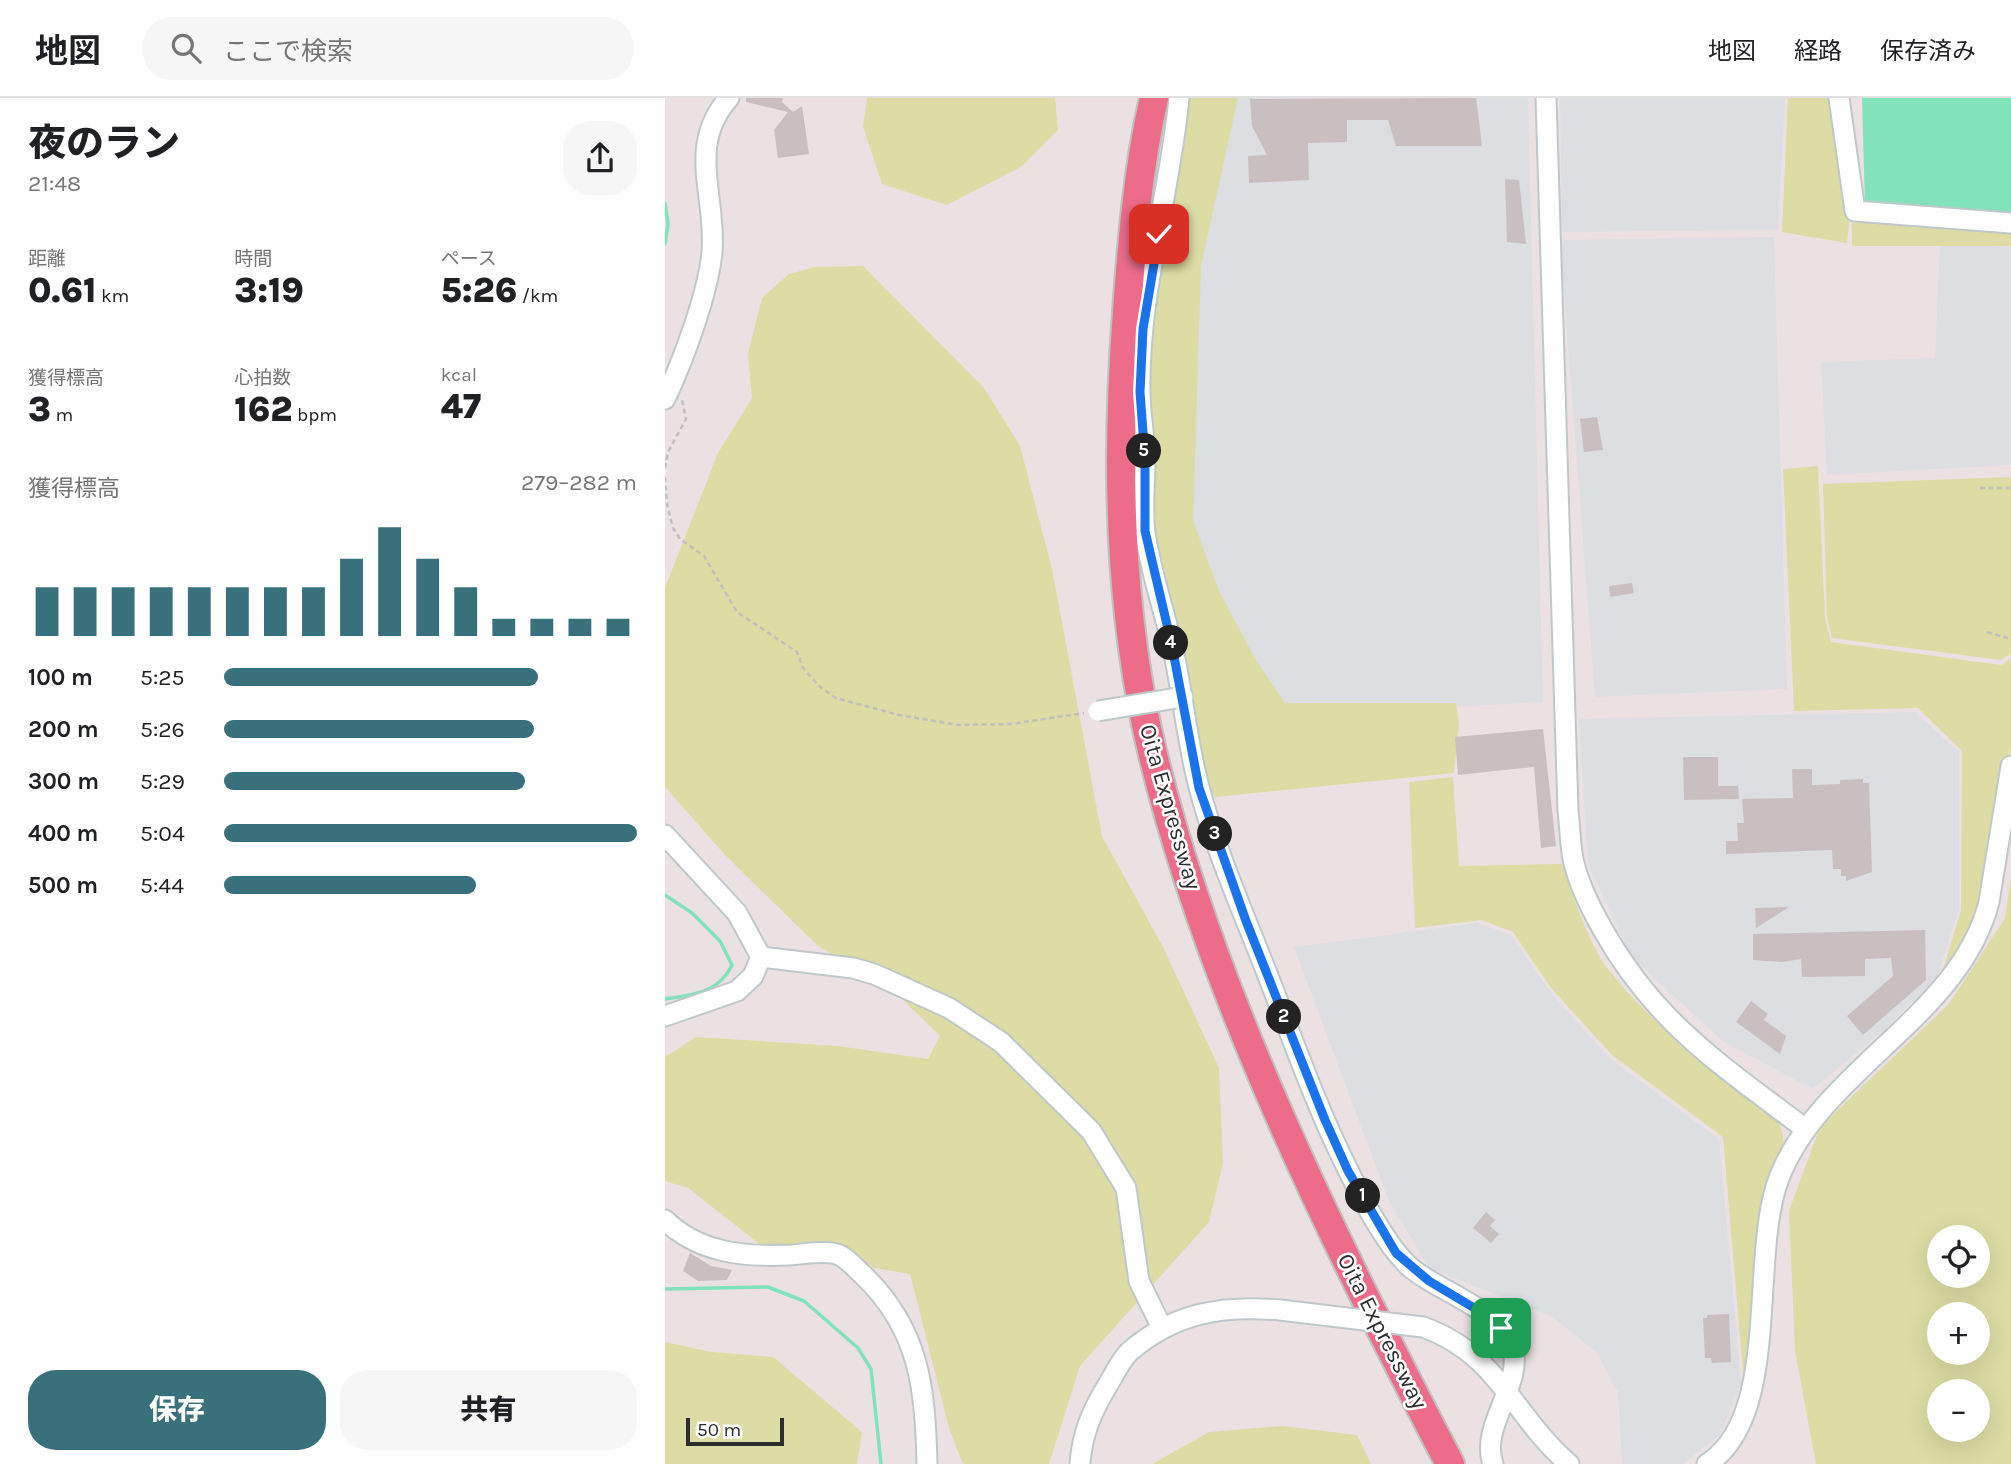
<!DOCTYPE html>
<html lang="ja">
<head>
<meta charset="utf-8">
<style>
  :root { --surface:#fff; --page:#f6f6f6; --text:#202124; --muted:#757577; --line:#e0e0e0; --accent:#38707b }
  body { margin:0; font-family:Karla,"Noto Sans JP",sans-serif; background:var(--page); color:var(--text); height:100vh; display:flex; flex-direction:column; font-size:26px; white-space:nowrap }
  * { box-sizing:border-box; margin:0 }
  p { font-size:23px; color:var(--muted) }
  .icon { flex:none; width:38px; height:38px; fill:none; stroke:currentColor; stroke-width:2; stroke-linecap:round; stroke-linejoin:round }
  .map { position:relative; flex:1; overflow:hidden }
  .drawer { display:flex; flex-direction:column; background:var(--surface); width:665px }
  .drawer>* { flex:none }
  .buttons { position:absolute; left:1262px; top:1127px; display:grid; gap:14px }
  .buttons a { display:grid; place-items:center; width:63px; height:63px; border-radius:50%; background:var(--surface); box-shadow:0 7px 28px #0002; font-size:35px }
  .scale { position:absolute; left:21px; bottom:18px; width:98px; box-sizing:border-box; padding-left:7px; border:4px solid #2d2d2d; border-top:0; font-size:19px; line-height:24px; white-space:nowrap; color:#2d2d2d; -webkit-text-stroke:5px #fff; paint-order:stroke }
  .pin { position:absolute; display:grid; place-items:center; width:60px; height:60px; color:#fff; margin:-30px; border-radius:14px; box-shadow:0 4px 10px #0006 }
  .km { position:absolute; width:35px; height:35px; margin:-18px; border-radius:50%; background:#222; color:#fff; font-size:19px; line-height:35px; text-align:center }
  .round { display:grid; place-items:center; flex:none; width:74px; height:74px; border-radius:28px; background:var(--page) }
  .summary { display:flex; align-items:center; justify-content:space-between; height:119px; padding:0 28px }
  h1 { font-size:38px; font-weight:800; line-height:52px }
  .metrics { display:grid; grid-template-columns:repeat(3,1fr); gap:10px; height:119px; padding:7px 28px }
  .metrics div { display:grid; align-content:center }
  .metrics b { font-size:35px; font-weight:800 }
  .metrics small { font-size:19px; font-weight:400 }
  .metrics p { font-size:19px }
  .chart { height:196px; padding:14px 28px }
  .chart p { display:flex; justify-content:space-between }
  .chart svg { width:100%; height:126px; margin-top:7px; stroke:var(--accent); stroke-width:6 }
  .cta { display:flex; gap:14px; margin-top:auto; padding:14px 28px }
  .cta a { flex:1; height:80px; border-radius:28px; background:var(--accent); color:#fff; font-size:28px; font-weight:800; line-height:80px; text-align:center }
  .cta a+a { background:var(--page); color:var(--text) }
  ul { padding:0 28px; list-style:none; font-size:23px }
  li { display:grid; grid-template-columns:112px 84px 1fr; align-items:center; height:52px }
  li i { height:18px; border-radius:9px; background:var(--accent) }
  header { display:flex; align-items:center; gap:42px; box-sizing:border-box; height:98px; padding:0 35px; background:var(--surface); border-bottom:2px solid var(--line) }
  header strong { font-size:33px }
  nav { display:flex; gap:38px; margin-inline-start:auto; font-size:24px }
  .search { width:490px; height:63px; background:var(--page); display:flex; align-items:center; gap:18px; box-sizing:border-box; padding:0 24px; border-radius:28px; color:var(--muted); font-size:26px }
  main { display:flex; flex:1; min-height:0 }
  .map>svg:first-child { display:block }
  .industrial { fill:#dcdee2 }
  .green { fill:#dcdca4; fill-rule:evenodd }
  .water { fill:#81e2bb }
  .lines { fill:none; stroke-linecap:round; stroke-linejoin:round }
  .stream { stroke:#81e2bb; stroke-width:3.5 }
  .building { fill:#c9bfc0 }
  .minor-casing { stroke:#bec8ca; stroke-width:23 }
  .highway-casing { stroke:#c0c0c0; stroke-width:32 }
  .path { stroke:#c0c0c0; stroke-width:2.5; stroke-dasharray:5 3.5; stroke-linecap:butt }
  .minor { stroke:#fff; stroke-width:19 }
  .highway { stroke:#ec6c8a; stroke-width:28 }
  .minor-bridge-casing { stroke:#bec8ca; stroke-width:23; stroke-linecap:butt }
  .minor-bridge { stroke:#fff; stroke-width:19 }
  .route-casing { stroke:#fff; stroke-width:14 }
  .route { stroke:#1a73e8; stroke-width:9 }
  .labels { text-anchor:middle; stroke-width:5; stroke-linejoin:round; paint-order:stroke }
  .street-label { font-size:23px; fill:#2d2d2d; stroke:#fff }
</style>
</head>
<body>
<header>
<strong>地図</strong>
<div class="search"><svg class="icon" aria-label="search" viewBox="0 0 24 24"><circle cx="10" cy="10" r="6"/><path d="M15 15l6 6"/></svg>ここで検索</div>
<nav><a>地図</a><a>経路</a><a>保存済み</a></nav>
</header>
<main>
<section class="drawer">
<div class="summary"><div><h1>夜のラン</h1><p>21:48</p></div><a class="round"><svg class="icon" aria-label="share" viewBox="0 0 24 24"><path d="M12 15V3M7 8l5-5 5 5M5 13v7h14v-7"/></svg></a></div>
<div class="metrics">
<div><p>距離</p><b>0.61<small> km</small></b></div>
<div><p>時間</p><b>3:19</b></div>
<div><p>ペース</p><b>5:26<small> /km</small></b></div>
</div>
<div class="metrics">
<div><p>獲得標高</p><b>3<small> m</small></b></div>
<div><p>心拍数</p><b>162<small> bpm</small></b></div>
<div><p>kcal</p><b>47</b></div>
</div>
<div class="chart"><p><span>獲得標高</span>279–282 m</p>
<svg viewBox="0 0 160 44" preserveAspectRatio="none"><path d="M5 44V27M15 44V27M25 44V27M35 44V27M45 44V27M55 44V27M65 44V27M75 44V27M85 44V17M95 44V6M105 44V17M115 44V27M125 44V38M135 44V38M145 44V38M155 44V38"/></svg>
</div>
<ul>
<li><b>100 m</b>5:25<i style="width:76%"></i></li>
<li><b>200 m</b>5:26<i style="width:75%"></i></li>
<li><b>300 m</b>5:29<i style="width:73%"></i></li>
<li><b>400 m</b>5:04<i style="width:100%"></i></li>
<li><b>500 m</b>5:44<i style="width:61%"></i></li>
</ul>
<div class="cta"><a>保存</a><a>共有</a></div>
</section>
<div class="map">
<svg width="1346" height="1366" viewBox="0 0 1346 1366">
  <rect width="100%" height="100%" fill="#ece1e2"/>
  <!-- industrial -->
  <g class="industrial">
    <path d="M 563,0 L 863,0 L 878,604 L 600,619 L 512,430 L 519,202 Z"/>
    <path d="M 895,0 L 1120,0 L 1113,132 L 897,134 Z"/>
    <path d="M 1109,139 L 1122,591 L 930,599 L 895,142 Z"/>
    <path d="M 1275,144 L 1346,149 L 1346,367 L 1162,377 L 1156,264 L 1270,260 Z"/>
    <path d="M 1250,614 L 1294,654 L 1294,811 L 1272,879 L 1220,931 L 1148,991 L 1059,944 L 967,860 L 923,766 L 914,621 Z"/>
    <path d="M 812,825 L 846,837 L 887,896 L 944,960 L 1054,1041 L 1076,1285 L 1055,1337 L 1018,1366 L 957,1366 L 953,1294 L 932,1255 L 888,1219 L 764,1170 L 724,1103 L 629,849 Z"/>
  </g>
  <!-- green -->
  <g class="green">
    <path d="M 202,0 L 390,0 L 393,32 L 356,69 L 282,107 L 217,86 L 198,28 Z"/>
    <path d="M 520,0 L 573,0 L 536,168 L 528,422 L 554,493 L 592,564 L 620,605 L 791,605 L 794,626 L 789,675 L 550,699 L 543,688 L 487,462 L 481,318 L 484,235 Z"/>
    <path d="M 1123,0 L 1169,0 L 1185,114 L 1182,145 L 1117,134 Z"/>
    <path d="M 1187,121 L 1346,132 L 1346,148 L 1187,148 Z"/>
    <path d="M 198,168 L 319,290 L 355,348 L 387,471 L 437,738 L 498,849 L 554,970 L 558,1065 L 544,1124 L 415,1268 L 384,1366 L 298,1366 L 284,1330 L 245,1176 L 101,1151 L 23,1090 L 0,1083 L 0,959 L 31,939 L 173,948 L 263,961 L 275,938 L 227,891 L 153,848 L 60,757 L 0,689 L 0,490 L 53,355 L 87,300 L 83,256 L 97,200 L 124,176 L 150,169 Z"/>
    <path d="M 1153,368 L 1160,521 L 1166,544 L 1336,567 L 1346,561 L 1346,648 L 1317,819 L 1275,882 L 1296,812 L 1297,653 L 1253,610 L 1129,613 L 1118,371 Z"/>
    <path d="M 1346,379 L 1346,556 L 1335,562 L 1167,540 L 1162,517 L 1158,386 Z"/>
    <path d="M 788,679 L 794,768 L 897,766 C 907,796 924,846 942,870 C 990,931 1055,977 1115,1025 L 1119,1045 L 1105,1089 L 1083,1283 L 1079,1286 L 1058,1039 L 947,957 L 886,890 L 848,834 L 817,822 L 750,830 L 744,684 Z"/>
    <path d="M 1346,777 L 1346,1366 L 1151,1366 L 1130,1253 L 1124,1113 L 1155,1029 L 1284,906 L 1340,820 ZM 1274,1139 L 1312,1139 L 1312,1178 L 1274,1178 ZM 1274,1216 L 1312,1216 L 1312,1255 L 1274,1255 ZM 1274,1293 L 1312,1293 L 1312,1332 L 1274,1332 Z"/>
    <path d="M 0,1244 L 47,1254 L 108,1259 L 197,1334 L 192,1366 L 0,1366 Z"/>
    <path d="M 617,1328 L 692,1337 L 706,1366 L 487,1366 L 544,1334 Z"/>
  </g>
  <!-- water -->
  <path class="water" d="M 1197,0 L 1346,0 L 1346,118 L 1200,108 Z"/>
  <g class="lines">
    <!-- stream -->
    <g class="stream">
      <path d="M 0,105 L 3,126 L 0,146"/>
      <path d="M 0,797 L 27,815 L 55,843 L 67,867 C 54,895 28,897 0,901"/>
      <path d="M 0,1191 L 103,1189 L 139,1203 L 193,1250 L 206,1271 L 216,1366"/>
    </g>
  </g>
  <!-- building -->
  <g class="building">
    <path d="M 81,0 L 118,0 L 117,4 L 128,14 L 137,8 L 144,56 L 113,60 L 109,32 L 123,14 L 81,4 Z"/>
    <path d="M 811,0 L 817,48 L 731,48 L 723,22 L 682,22 L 682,44 L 643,45 L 644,82 L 584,85 L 583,58 L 602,57 L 587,28 L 585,1 Z"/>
    <path d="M 840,81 L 854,82 L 861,146 L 842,144 Z"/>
    <path d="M 932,319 L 938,352 L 919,354 L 915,321 Z"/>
    <path d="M 967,485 L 969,495 L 945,499 L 944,488 Z"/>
    <path d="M 878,631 L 891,748 L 876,750 L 869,669 L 793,677 L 790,639 Z"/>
    <path d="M 1018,659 L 1053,659 L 1053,688 L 1073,688 L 1074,701 L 1019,702 Z"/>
    <path d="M 1127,671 L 1147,671 L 1147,687 L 1175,686 L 1175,682 L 1198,681 L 1198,685 L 1204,685 L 1207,774 L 1181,783 L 1181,778 L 1176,778 L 1176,771 L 1168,771 L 1167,752 L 1061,756 L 1061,743 L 1073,743 L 1072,725 L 1079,725 L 1077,701 L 1128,700 Z"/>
    <path d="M 1124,809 L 1091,830 L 1090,810 Z"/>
    <path d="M 1260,832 L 1261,882 L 1198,937 L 1182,918 L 1228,878 L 1226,860 L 1200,861 L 1200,878 L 1137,879 L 1136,861 L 1117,864 L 1088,862 L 1088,836 Z"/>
    <path d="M 1086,903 L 1103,916 L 1099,922 L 1121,938 L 1115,956 L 1071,924 Z"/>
    <path d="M 821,1114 L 830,1122 L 825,1128 L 834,1136 L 826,1145 L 808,1130 Z"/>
    <path d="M 25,1155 L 46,1168 L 67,1172 L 62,1182 L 33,1183 L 18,1173 Z"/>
    <path d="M 1064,1216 L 1066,1264 L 1047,1265 L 1046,1260 L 1040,1260 L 1038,1220 L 1042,1220 L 1042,1217 Z"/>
  </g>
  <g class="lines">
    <!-- minor casing -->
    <g class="minor-casing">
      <g id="minor">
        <path d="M 514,0 C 505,98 473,195 475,294 C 475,316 480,339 480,361 C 480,386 477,410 480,435 C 486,475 499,512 508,551 C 518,597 522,644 534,689 C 551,754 579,816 603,878 C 628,942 651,1008 682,1070 C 697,1100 721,1148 746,1170 C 772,1192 833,1212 846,1244 C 862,1285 814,1326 828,1366"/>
        <path d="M 881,0 L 903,713 C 905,729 905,745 908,761 C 913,784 925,809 937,830 C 990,925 1055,966 1139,1030"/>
        <path d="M 1174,0 L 1190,113 L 1346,125"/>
        <path d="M 0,301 C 18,263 43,196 47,154 C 52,99 21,48 64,0"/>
        <path d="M 0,737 L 72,815 L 96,859 L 88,878 L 72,893 L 0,918"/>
        <path d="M 96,859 L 188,870 L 209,876 L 284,910 L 336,944 L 426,1033 L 461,1090 L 474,1183 L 496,1228"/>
        <path d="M 0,1122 C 34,1155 79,1159 124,1157 C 138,1156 153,1153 167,1155 C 179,1156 188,1168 197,1176 C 255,1231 260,1290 262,1366"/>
        <path d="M 758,1229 C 834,1256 848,1318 904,1366"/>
        <path d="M 415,1366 C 417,1337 426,1315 441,1290 C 448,1279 455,1263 464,1254 C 509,1215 556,1207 615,1212"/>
        <path d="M 1042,1366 C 1117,1319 1084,1158 1114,1080 C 1157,970 1295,919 1324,804 L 1346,668"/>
      </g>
    </g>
    <!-- highway casing -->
    <g class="highway-casing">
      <path id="highway" d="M 489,0 C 473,70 467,143 462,214 C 451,361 453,513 488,657 C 547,900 670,1145 785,1366"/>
    </g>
    <!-- path -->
    <g class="path">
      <path d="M 0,370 L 3,354 L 21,321 L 17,302"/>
      <path d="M 0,379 L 2,406 L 8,430 L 15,441 L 39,458 L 72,514 L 132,554 L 138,570 L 154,588 L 171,600 L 234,617 L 293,627 L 346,626 L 419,615"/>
      <path d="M 1315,390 L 1346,390"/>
      <path d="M 1322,534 L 1346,541"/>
    </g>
    <!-- minor -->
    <use href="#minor" class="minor"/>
    <!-- highway -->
    <use href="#highway" class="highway"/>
    <!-- minor-bridge casing -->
    <g class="minor-bridge-casing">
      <g id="minor-bridge">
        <path d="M 433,613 L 518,599"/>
        <path d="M 615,1212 L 758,1229"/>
      </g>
    </g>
    <!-- minor-bridge -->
    <use href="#minor-bridge" class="minor-bridge"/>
  </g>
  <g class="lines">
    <!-- route casing -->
    <g class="route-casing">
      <path id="route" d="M 494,136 L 478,231 L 475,294 L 480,361 L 480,433 L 507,548 L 534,690 L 581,823 L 660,1022 L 683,1073 L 731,1155 L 764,1183 L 816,1214 L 836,1230"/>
    </g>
    <!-- route -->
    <use href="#route" class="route"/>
  </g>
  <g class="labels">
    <!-- street labels -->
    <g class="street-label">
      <text transform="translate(506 709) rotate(74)" y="8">Oita Expressway</text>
      <text transform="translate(718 1233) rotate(63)" y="8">Oita Expressway</text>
    </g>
  </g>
</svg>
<div class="buttons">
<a><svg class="icon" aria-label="locate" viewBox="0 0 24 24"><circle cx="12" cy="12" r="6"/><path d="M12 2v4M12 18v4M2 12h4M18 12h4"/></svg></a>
<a>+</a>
<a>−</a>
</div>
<div class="scale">50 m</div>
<div class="pin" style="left:836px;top:1230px;background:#1e9e55"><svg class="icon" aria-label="arrive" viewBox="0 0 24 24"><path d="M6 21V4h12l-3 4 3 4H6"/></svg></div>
<div class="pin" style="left:494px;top:136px;background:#d93025"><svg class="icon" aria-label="check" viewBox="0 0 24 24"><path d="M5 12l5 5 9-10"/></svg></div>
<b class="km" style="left:698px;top:1098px">1</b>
<b class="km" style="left:619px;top:919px">2</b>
<b class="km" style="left:550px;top:736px">3</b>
<b class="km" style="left:506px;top:545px">4</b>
<b class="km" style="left:479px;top:353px">5</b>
</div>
</main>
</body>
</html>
